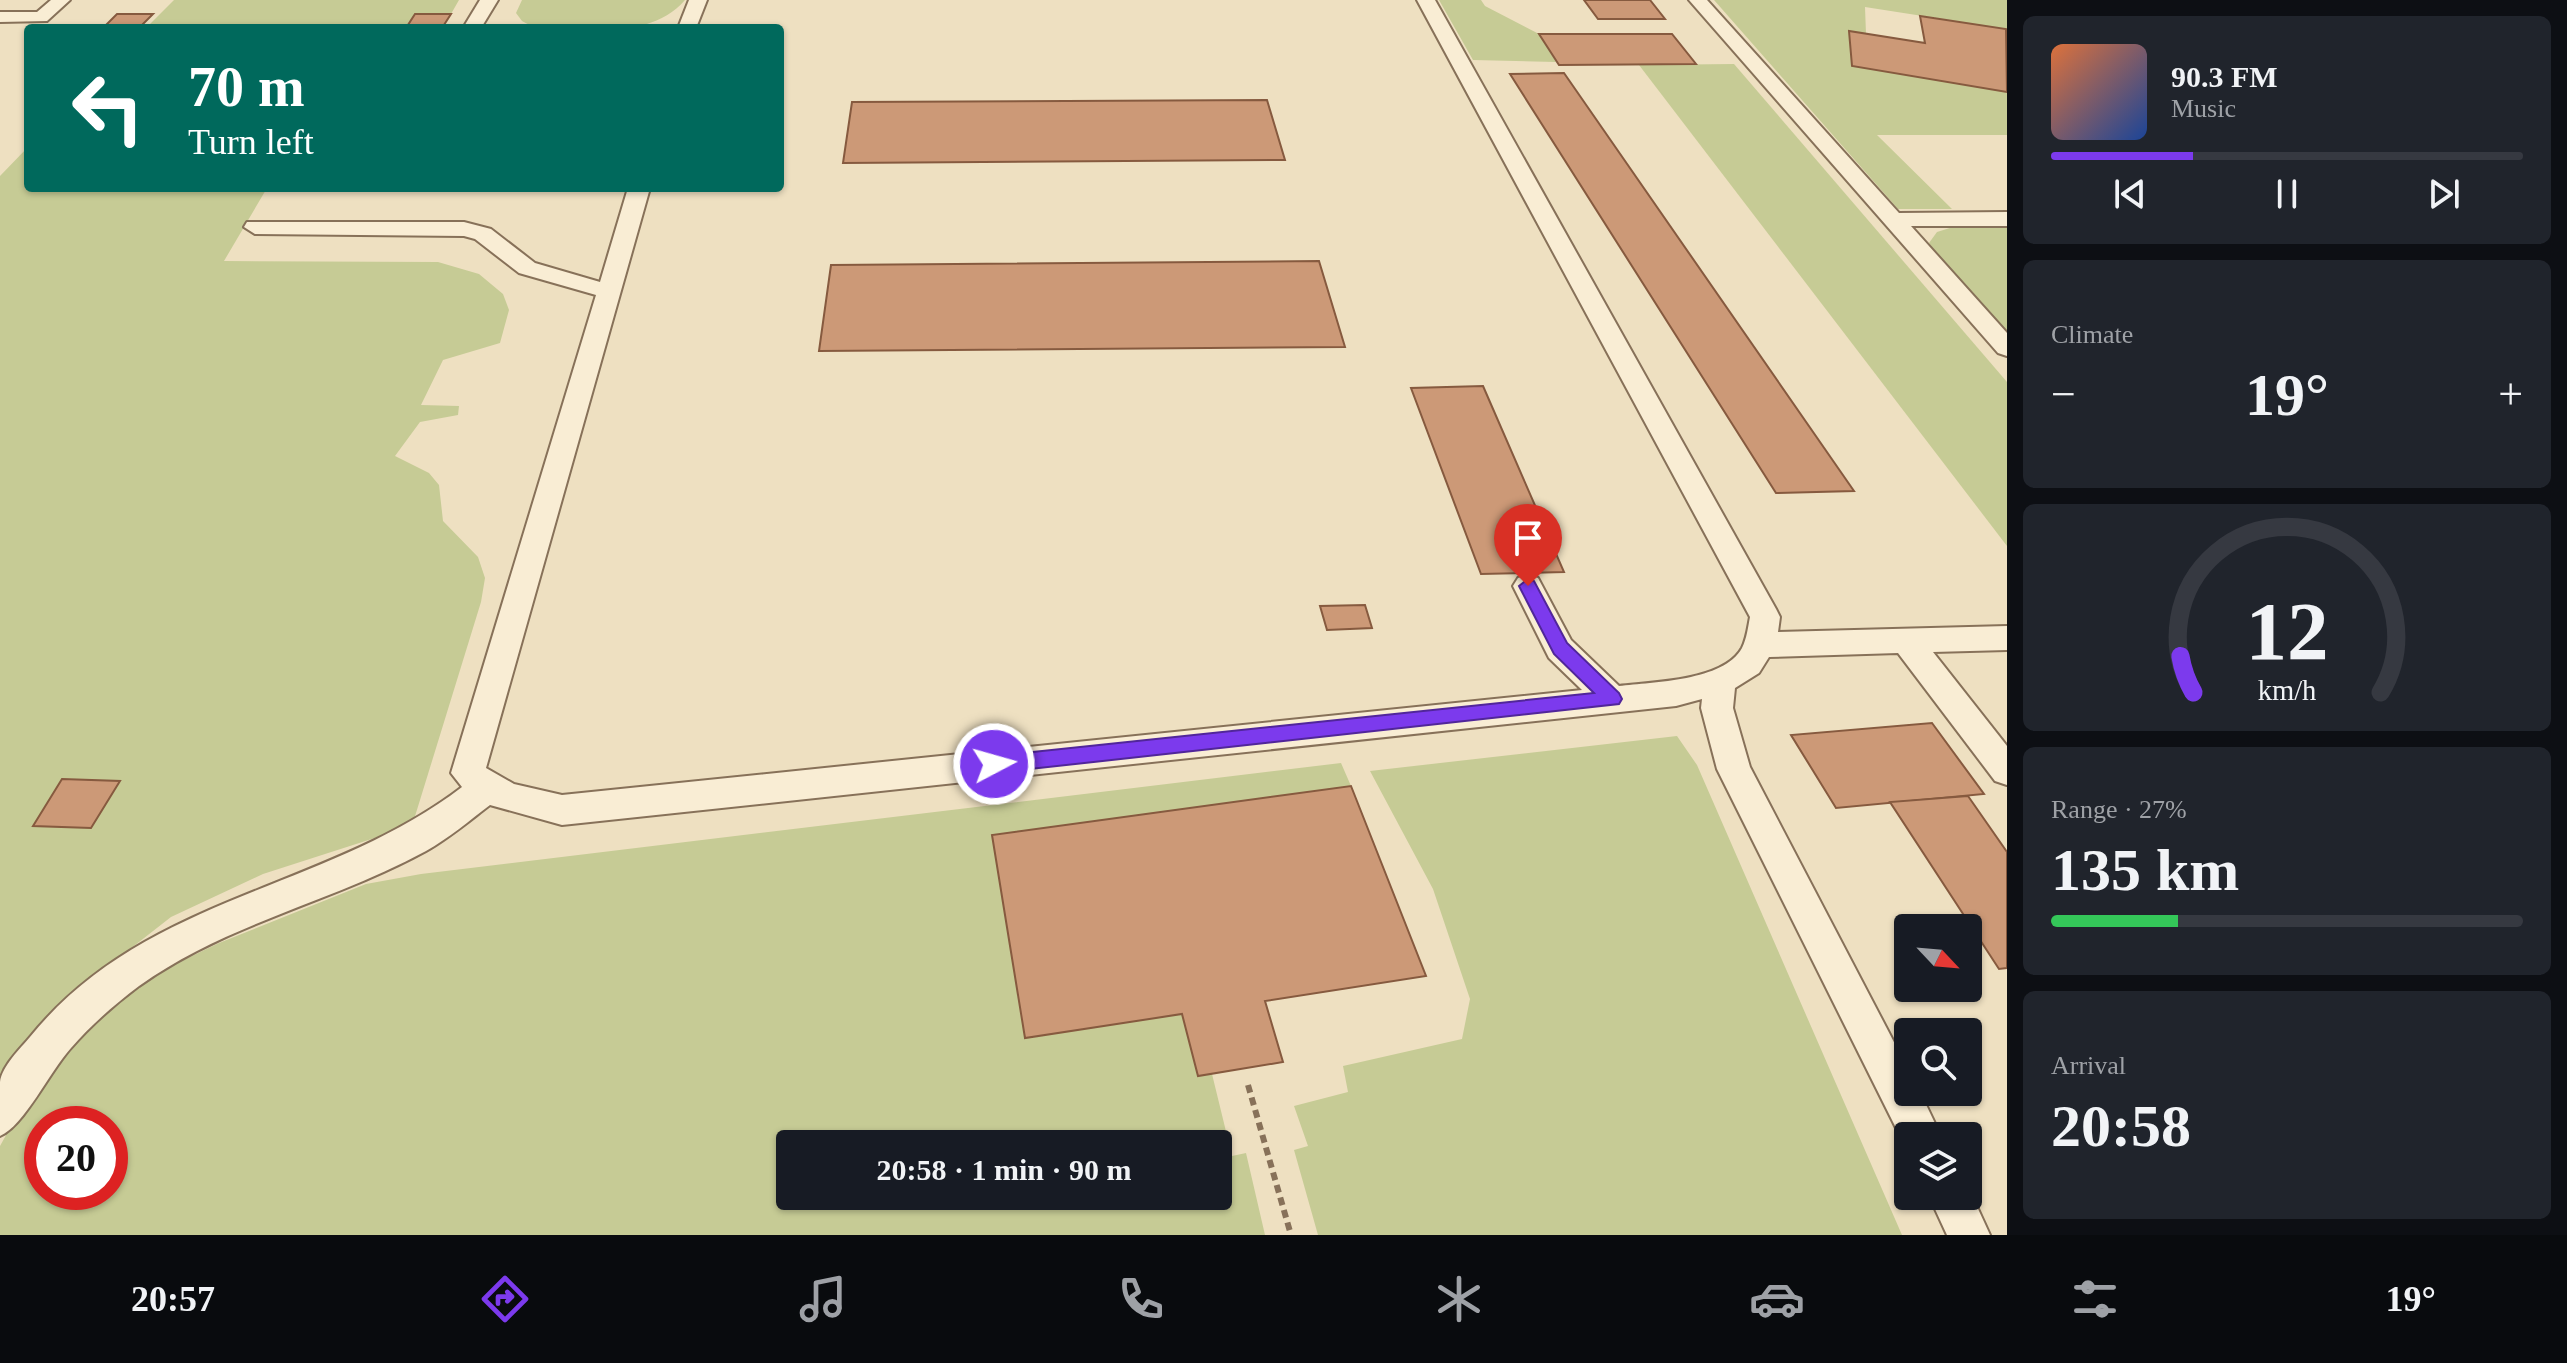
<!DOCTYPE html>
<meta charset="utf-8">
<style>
:root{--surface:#171b24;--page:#20242c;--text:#f1f3f6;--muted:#9ea1a6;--line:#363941;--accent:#7c3aed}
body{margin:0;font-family:"Times New Roman",serif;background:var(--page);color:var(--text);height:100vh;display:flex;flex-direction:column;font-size:30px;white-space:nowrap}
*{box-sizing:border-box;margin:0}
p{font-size:26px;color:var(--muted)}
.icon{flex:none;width:44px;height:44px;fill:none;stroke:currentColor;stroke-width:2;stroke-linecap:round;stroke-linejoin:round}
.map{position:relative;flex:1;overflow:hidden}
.side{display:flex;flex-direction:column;gap:16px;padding:16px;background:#0d0f14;width:560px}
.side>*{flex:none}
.top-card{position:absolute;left:24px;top:24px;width:760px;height:168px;border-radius:8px;box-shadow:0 2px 6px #0004;background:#00695c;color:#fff;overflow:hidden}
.needle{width:52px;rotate:116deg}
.buttons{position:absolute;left:1894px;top:914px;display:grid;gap:16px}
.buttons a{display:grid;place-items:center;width:88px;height:88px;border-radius:8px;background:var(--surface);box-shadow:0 2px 6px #0004;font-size:40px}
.speed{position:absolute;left:24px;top:1106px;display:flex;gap:16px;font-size:40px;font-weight:700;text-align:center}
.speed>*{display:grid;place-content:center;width:104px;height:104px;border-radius:50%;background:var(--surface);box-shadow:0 2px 6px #0004;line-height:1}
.speed .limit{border:12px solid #d22;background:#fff;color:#111}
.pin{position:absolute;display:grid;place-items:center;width:68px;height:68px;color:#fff;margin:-82px -34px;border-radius:50% 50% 50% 0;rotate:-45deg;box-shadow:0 0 8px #0007}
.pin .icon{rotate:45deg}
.me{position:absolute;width:88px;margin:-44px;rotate:84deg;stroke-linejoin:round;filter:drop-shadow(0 0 6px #0008)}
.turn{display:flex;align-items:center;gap:28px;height:168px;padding:0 32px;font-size:36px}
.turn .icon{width:104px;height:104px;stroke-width:2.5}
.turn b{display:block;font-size:56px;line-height:68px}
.big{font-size:60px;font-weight:800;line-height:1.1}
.side .tile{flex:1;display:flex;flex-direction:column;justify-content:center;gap:12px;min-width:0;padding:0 28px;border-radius:12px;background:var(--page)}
.side .dial{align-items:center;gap:0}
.dial svg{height:208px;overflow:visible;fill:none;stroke:var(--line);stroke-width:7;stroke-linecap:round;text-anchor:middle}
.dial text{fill:var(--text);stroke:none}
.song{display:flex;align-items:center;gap:24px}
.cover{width:96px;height:96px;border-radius:12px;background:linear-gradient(135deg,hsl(20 70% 55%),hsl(220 70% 35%))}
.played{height:8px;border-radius:4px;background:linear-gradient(90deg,var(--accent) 30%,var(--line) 30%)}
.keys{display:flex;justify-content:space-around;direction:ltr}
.heat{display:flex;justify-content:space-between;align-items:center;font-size:44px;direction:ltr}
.charge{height:12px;border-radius:6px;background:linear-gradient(90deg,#34c759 27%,var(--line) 0)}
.trip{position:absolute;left:776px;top:1130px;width:456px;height:80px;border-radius:8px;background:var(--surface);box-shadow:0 2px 6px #0004;font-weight:800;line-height:80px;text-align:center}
.tab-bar{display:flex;height:128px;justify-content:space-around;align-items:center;background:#090b0e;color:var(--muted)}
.tab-bar .icon{width:56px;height:56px}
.tab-bar .current{color:var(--accent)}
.tab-bar b{font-size:36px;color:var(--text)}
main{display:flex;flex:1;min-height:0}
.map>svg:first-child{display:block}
.green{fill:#c6cb95;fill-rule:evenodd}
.building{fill:#c97;stroke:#865a3f;stroke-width:2}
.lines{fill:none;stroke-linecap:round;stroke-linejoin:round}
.service-casing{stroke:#877159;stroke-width:4}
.path{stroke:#877159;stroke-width:6;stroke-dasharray:8 5;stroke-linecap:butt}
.service{fill:#f9edd4;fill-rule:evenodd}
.route{fill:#7c3aed;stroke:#51269a;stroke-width:2}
</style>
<main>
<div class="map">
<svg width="2007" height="1235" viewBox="0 0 2007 1235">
<rect width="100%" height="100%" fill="#eee0c1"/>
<!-- green -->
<g class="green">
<path d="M 174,0 L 459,0 L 451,14 L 415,14 L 406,28 L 146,28 Z"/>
<path d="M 522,0 L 685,0 C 650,41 584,28 535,28 L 522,21 L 516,13 Z"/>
<path d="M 1439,0 L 1481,0 L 1485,6 L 1539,34 L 1556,62 L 1473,60 Z"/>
<path d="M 1714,0 L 2007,0 L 2007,33 L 2006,29 L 1865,7 L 1866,34 L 1849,32 L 1852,66 L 2007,92 L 2007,135 L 1877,135 L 1952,209 L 1898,209 Z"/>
<path d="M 1734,64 L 2007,382 L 2007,546 L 1639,65 Z"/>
<path d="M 28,147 L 28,188 L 267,188 L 224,261 L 438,262 L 479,274 L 503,294 L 509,310 L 500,343 L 443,360 L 421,405 L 459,406 L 458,415 L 420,422 L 395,456 L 429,473 L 439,485 L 443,521 L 478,557 L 485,578 L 481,602 L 412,826 L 263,874 L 171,917 L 57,1006 L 0,1076 L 0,176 Z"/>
<path d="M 1953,227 L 2007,227 L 2007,333 L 1934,253 L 1929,243 L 1937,232 Z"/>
<path d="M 1677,736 L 1697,765 L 1902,1235 L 1318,1235 L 1294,1150 L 1308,1146 L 1294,1106 L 1348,1092 L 1343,1066 L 1462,1039 L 1470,999 L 1433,889 L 1370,771 Z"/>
<path d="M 1341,763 L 1351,786 L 992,836 L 1025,1038 L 1182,1014 L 1198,1076 L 1212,1074 L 1232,1156 L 1246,1153 L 1265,1235 L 0,1235 L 0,1146 L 10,1128 L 42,1076 L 91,1024 L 142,980 L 219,943 L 366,884 L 421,874 ZM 42,1124 L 110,1124 L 110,1192 L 42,1192 ZM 790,1144 L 1218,1144 L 1218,1196 L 790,1196 Z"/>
</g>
<!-- building -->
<g class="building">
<path d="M 1584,0 L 1650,0 L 1665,19 L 1598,19 Z"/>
<path d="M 117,14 L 153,14 L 139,28 L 103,28 Z"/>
<path d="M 415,14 L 451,14 L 442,28 L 406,28 Z"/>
<path d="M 1920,16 L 2006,29 L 2007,92 L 1852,66 L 1849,31 L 1925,43 Z"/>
<path d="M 1539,34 L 1672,34 L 1696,64 L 1559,65 Z"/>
<path d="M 1564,73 L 1854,491 L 1776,493 L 1510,74 Z"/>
<path d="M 1267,100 L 1285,160 L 843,163 L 852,102 Z"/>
<path d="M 1319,261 L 1345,347 L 819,351 L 831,265 Z"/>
<path d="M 1483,386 L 1564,572 L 1481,574 L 1411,388 Z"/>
<path d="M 1365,605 L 1372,628 L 1327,630 L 1320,606 Z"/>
<path d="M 1932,723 L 1984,794 L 1836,808 L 1791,735 Z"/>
<path d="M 62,779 L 120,781 L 91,828 L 33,826 Z"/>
<path d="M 1351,786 L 1426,976 L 1265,1001 L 1283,1062 L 1198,1076 L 1182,1014 L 1025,1038 L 992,835 Z"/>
<path d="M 1968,796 L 2007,852 L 2007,968 L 1999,969 L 1890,802 Z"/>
</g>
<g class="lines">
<defs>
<g id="service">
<path d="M 51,0 L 70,0 L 47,21 L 0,22 L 0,12 L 37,12 Z"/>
<path d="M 480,0 L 498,0 L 481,28 L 463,28 Z"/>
<path d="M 689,0 L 707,0 L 696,28 L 678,28 Z"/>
<path d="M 1417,0 L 1435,0 L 1776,609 L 1780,617 L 1778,632 L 2007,626 L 2007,650 L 1933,652 L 2007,746 L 2007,785 L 1995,781 L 1898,653 L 1769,657 L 1759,673 L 1735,688 L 1733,708 L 1750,767 L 1908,1069 L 1908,1092 L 1920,1092 L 1941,1136 L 1908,1136 L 1907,1150 L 1717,769 L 1701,708 L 1702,699 L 1676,706 L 562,825 L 490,805 C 469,821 449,838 426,851 C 333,902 227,923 139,986 C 115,1004 91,1025 71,1048 C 50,1071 24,1126 0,1136 C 0,1119 0,1099 0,1082 C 2,1066 20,1049 30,1037 C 146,894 325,892 462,787 L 451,773 L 596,295 L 519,273 L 475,239 L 464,236 L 255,234 L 244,227 L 247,222 L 464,222 L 491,229 L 535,263 L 600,282 L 628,188 L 650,188 L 486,768 L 514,784 L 562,795 L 1582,690 L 1549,658 L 1513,586 L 1518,578 L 1528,575 L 1538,578 L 1571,640 L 1619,686 C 1653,682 1724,681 1742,648 C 1747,638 1748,627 1750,617 Z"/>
<path d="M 1689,0 L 1707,0 L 1899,213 L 2007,212 L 2007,226 L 1911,226 L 2007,333 L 2007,356 L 1998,353 Z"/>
<path d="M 1968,1187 L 1990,1235 L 1947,1235 L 1929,1196 L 1968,1196 Z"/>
</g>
</defs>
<!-- service casing -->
<use href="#service" class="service-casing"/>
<!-- path -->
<path class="path" d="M 1248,1085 L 1291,1235"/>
<!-- service -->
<use href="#service" class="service"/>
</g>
<!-- route -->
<path class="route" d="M 1528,579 L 1534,581 L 1567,643 L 1619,693 L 1622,699 L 1619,704 L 994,773 L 984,764 L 994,756 L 1594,693 L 1554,654 L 1519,586 Z"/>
</svg>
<div class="buttons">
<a><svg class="needle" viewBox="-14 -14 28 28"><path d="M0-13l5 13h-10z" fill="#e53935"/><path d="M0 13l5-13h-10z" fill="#9ea1a6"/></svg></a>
<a><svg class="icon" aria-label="search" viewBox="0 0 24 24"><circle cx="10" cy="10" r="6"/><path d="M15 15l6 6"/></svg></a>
<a><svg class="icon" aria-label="layers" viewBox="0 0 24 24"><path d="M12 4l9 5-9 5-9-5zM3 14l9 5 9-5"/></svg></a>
</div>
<div class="speed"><div class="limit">20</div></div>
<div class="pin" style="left:1528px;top:586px;background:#d93025"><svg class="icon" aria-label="arrive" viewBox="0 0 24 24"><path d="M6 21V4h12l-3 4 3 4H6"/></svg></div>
<svg class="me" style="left:994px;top:764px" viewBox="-20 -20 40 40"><circle r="17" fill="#7c3aed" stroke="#fff" stroke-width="3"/><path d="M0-11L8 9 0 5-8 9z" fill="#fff"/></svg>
<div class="trip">20:58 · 1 min · 90 m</div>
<div class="top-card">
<div class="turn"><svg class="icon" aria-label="left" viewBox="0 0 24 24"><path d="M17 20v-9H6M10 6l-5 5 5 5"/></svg><div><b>70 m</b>Turn left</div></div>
</div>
</div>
<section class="side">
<div class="tile">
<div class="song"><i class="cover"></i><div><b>90.3 FM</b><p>Music</p></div></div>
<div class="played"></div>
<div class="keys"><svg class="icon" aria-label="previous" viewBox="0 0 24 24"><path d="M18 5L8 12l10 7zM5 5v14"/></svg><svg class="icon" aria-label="pause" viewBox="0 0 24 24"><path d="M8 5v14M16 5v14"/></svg><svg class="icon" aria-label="next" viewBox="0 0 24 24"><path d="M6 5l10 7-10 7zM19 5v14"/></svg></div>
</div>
<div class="tile"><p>Climate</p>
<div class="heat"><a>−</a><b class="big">19°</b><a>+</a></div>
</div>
<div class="tile dial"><svg viewBox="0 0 100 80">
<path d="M14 69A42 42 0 1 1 86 69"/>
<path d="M14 69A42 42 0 0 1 9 55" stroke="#7c3aed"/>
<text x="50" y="56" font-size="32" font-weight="700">12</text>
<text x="50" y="72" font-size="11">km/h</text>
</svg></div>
<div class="tile"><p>Range · 27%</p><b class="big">135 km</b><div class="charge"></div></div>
<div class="tile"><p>Arrival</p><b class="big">20:58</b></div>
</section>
</main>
<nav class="tab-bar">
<b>20:57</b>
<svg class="icon current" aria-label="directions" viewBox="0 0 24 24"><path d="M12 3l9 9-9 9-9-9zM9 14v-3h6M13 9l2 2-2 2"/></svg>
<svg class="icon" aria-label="music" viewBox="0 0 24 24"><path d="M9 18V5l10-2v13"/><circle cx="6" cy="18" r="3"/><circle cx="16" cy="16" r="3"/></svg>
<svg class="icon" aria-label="phone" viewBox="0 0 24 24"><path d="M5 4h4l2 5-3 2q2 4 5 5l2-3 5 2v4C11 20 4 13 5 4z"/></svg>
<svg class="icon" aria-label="climate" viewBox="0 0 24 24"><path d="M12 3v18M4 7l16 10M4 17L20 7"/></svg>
<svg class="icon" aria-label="car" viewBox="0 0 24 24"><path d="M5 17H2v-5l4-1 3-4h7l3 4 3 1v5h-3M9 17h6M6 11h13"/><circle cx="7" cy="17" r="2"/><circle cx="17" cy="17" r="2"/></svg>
<svg class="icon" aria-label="filters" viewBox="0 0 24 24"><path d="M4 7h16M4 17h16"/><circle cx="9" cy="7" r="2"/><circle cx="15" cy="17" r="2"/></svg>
<b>19°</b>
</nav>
